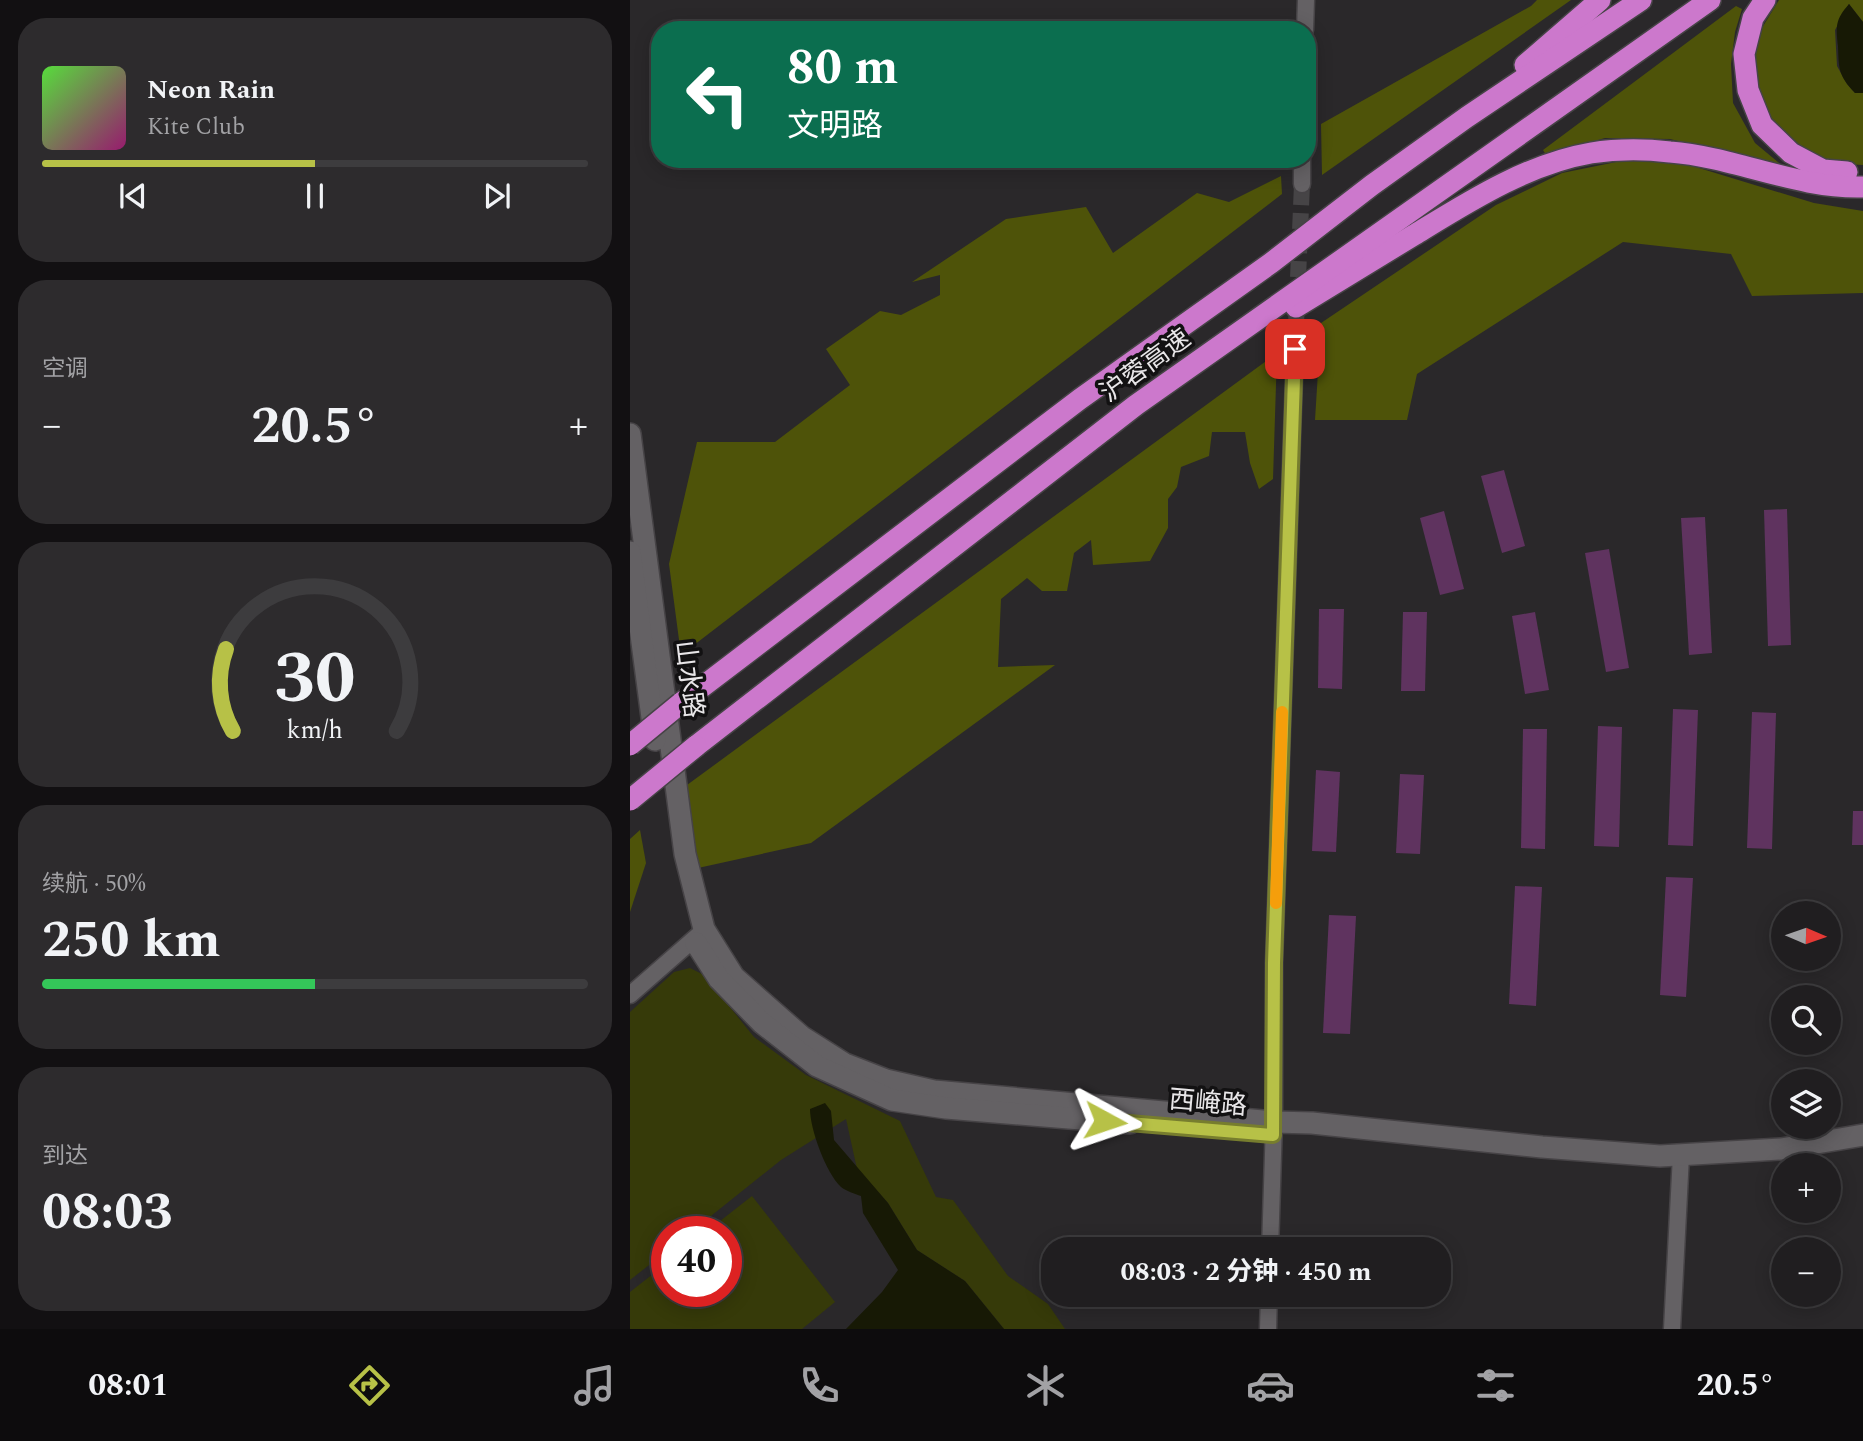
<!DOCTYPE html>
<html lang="zh">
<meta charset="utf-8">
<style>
:root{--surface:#201e20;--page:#2d2b2d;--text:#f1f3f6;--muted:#a2a2a5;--line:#3d3c3e;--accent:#b7c147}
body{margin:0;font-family:Spectral,"Noto Sans SC",serif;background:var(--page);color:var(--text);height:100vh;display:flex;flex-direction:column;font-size:26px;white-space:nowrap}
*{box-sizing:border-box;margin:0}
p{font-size:23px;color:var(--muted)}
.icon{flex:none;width:38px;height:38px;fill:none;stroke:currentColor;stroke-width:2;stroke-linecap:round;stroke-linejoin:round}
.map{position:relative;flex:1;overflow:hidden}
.drawer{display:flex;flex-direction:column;gap:18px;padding:18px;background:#121012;width:630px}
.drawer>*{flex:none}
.banner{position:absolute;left:21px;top:21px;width:665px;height:147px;border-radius:28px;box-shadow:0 4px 18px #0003,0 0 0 2px var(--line);background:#0b6e4f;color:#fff;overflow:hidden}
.needle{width:46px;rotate:92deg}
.fabs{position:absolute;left:1141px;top:901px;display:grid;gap:14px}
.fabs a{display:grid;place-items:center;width:70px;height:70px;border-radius:50%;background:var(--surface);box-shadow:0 4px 18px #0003,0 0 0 2px var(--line);font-size:35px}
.speed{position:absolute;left:21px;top:1216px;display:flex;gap:14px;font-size:35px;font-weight:700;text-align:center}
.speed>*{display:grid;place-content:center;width:91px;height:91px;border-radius:50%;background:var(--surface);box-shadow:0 4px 18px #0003,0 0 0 2px var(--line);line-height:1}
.speed .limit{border:10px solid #d22;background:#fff;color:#111}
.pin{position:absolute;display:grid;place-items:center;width:60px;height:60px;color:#fff;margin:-30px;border-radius:14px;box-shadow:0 4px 10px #0006}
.me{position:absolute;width:77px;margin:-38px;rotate:95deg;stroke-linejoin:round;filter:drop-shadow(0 0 5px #0008)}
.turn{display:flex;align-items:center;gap:24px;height:147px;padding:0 21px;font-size:32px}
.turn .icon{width:91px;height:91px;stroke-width:2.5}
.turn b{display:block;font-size:49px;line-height:60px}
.big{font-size:52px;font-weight:700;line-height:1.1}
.drawer .widget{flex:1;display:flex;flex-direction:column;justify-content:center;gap:10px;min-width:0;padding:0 24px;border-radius:28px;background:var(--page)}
.drawer .dial{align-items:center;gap:0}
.dial svg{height:182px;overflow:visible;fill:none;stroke:var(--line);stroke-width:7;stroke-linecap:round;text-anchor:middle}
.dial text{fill:var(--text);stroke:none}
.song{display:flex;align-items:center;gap:21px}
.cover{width:84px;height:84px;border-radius:10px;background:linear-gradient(135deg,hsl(110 70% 55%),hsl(320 70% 35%))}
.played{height:7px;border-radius:4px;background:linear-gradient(90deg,var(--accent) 50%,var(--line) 50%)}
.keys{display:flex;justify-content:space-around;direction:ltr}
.heat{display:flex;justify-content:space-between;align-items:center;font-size:38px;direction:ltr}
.charge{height:10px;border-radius:5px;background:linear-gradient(90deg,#34c759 50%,var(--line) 0)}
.trip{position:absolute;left:411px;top:1237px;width:410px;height:70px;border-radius:28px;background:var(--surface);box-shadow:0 4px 18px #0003,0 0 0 2px var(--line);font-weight:700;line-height:70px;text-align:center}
.dock{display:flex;height:112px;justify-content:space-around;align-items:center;background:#0d0c0d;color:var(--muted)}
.dock .icon{width:49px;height:49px}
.dock .active{color:var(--accent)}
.dock b{font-size:32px;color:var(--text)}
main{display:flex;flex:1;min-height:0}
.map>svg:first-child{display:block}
.green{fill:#363a09}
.forest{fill:#4e5309}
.water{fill:#171905}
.building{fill:#5f335f}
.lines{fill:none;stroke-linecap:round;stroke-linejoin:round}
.street-tunnel{stroke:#464446;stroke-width:16;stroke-dasharray:16 8;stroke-linecap:butt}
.street-casing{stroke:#464346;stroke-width:19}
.secondary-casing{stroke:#464346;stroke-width:24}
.highway-casing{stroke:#464346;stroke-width:24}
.street{stroke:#646164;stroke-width:16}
.secondary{stroke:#646164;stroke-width:21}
.highway{stroke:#cc78cc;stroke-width:21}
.highway-bridge-casing{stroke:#464346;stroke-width:24;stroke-linecap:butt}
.highway-bridge{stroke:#cc78cc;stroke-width:21}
.route-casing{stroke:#777d2e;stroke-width:18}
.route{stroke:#b7c147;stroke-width:12}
.slow{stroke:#f59e0b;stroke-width:12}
.labels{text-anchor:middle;stroke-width:7;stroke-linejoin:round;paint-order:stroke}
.street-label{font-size:26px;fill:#e8e6e8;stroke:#121112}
</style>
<main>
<section class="drawer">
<div class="widget">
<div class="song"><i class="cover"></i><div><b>Neon Rain</b><p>Kite Club</p></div></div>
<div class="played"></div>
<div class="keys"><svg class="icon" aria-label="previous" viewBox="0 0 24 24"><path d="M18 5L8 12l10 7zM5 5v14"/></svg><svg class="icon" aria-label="pause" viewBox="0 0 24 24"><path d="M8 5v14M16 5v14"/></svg><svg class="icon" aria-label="next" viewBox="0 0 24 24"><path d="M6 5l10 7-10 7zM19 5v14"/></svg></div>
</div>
<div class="widget"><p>空调</p>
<div class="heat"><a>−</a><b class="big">20.5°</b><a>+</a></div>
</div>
<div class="widget dial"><svg viewBox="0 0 100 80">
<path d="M14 69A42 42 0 1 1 86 69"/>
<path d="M14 69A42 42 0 0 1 11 33" stroke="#b7c147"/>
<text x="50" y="56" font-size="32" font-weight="700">30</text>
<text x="50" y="72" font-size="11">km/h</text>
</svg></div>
<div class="widget"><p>续航 · 50%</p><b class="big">250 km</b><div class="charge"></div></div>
<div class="widget"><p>到达</p><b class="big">08:03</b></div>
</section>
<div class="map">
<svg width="1233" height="1329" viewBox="0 0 1233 1329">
<rect width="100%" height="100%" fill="#2a282a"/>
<!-- green -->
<g class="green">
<path d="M 60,968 L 74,975 L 124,1037 L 176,1075 L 270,1121 L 306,1197 L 323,1200 L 378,1276 L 418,1304 L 435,1329 L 374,1329 L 335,1281 L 287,1250 L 258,1203 L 227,1169 L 216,1119 L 151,1160 L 61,1232 L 37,1232 L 37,1251 L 0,1280 L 0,1012 L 44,972 Z"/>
<path d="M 122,1196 L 205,1302 L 172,1329 L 0,1329 L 0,1292 L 37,1263 L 37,1292 L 96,1292 L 96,1232 L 76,1232 Z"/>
</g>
<!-- forest -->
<g class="forest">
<path d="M 907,0 L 941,0 L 692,175 L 691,124 L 901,6 Z"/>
<path d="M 1149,0 L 1233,0 L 1233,22 L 1219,4 L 1205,30 L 1207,66 L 1217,84 L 1225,93 L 1233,93 L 1233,165 L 1198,163 L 1164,145 L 1140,120 L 1127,81 L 1124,41 Z"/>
<path d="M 1106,6 L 1112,9 L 1105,32 L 1101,64 L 1103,103 L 1125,143 L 1154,167 L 1040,139 L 975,138 L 916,155 L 913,150 Z"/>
<path d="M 1021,159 L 1056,164 L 1184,203 L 1233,211 L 1233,293 L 1122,296 L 1101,254 L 993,242 L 787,374 L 777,420 L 685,420 L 691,323 L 866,205 L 932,173 L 991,161 Z"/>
<path d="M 651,176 L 652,194 L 51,655 L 39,564 L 67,442 L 145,442 L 220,385 L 196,349 L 250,311 L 271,315 L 310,295 L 310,275 L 282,282 L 376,219 L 456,207 L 483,253 L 567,193 L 599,202 Z"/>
<path d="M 647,353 L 643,479 L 629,489 L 620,463 L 615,432 L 582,432 L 579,456 L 551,467 L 547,487 L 538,499 L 538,528 L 520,561 L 463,565 L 461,540 L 444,553 L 437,591 L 412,591 L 397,578 L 371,599 L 368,667 L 425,665 L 181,843 L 68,868 L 57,785 Z"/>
<path d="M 10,830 L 16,863 L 0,912 L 0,839 Z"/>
</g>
<!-- water -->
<g class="water">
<path d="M 1219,4 L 1233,22 L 1233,93 L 1225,93 C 1208,75 1209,69 1208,46 C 1206,26 1205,20 1219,4 Z"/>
<path d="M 195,1103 L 201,1111 L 204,1140 L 258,1203 L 287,1250 L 335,1281 L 374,1329 L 216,1329 L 252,1292 L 268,1270 L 233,1213 L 231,1196 C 225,1194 216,1191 211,1187 C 196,1173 180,1129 180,1109 Z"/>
</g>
<!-- building -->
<g class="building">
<path d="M 874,470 L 895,546 L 872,553 L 851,476 Z"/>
<path d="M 1157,509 L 1161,645 L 1138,646 L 1134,510 Z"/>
<path d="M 814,511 L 834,589 L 810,595 L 790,518 Z"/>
<path d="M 1075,517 L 1082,653 L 1059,655 L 1051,518 Z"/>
<path d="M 979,549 L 999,668 L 976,672 L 955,553 Z"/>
<path d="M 689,609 L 714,609 L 712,689 L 688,688 Z"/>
<path d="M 773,612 L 797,612 L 795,691 L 771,691 Z"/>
<path d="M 905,612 L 919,690 L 895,694 L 882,616 Z"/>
<path d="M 1043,709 L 1068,710 L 1063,846 L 1038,845 Z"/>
<path d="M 1122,712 L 1146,713 L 1142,849 L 1117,848 Z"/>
<path d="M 968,726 L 992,727 L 989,847 L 964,846 Z"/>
<path d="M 893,729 L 917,729 L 915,849 L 891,848 Z"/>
<path d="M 686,770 L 710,772 L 706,852 L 682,851 Z"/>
<path d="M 770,774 L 794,775 L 790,854 L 766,853 Z"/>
<path d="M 1223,811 L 1233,811 L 1233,845 L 1222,845 Z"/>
<path d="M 1036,877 L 1063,878 L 1056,997 L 1030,995 Z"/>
<path d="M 885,886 L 912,887 L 906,1006 L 879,1004 Z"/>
<path d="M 699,915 L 726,916 L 720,1034 L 693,1033 Z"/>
</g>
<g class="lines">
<!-- street-tunnel -->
<path class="street-tunnel" d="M 665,349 L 672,184"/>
<defs>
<g id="street">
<path d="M 675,30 L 676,0"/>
<path d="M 672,184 L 672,159"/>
<path d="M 0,995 L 73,931"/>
<path d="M 640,1250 L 644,1122 L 644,963 L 665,349"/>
<path d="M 638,1329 L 639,1295"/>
<path d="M 1042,1329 L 1051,1155"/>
</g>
<g id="secondary">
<path d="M 0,434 L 55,854 L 74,929 L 104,977 L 171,1036 L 215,1064 L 256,1080 L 304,1091 L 644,1122 L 682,1123 L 912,1147 L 1030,1156 L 1151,1149 L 1233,1135"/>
<path d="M 0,552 L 25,740"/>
<path d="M 66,943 L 89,979 L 132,1023 L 187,1066 L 262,1100 L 316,1108 L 500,1123"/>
</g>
<g id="highway">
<path d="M 1135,0 L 1123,18 L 1114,54 L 1118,90 L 1132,125 L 1161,153 L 1193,170 L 1217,172"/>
<path d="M 895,65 L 970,0"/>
<path d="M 666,307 C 706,283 745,259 784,235 C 838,202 897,164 961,153 C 987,149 1014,149 1040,152 C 1106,157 1167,189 1233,187"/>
<path d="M 51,703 L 450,399 L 641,263 L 742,185 L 837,117 L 1011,0"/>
<path d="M 66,746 L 506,405 L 1080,0"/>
</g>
</defs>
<!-- street casing -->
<use href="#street" class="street-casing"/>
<!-- secondary casing -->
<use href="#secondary" class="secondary-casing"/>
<!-- highway casing -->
<use href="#highway" class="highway-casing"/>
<!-- street -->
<use href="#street" class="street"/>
<!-- secondary -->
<use href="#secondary" class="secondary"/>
<!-- highway -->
<use href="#highway" class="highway"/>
<defs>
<g id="highway-bridge">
<path d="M 0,745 L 51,703"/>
<path d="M 0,800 L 66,746"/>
</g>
</defs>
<!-- highway-bridge casing -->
<use href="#highway-bridge" class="highway-bridge-casing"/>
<!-- highway-bridge -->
<use href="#highway-bridge" class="highway-bridge"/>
</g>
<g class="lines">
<defs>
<path id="route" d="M 475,1121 L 643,1135 L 644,963 L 665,349"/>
</defs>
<!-- route casing -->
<use href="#route" class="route-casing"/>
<!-- route -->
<use href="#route" class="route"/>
<!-- slow -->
<path class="slow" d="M 646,903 L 652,712"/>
</g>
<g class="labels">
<!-- street labels -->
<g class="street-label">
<text transform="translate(515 365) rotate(-36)" y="9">沪蓉高速</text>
<text transform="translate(60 679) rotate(83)" y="9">山水路</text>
<text transform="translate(578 1102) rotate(5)" y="9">西崦路</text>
</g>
</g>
</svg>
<div class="fabs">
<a><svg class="needle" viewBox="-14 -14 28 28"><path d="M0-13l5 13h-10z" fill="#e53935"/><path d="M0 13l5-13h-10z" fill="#a2a2a5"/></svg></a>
<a><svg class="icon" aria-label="search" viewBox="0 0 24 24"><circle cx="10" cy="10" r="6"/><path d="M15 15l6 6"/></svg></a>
<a><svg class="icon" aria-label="layers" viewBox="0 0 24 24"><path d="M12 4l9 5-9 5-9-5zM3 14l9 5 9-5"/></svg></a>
<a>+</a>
<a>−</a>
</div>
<div class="speed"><div class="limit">40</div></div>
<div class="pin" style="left:665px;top:349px;background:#d93025"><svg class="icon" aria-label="arrive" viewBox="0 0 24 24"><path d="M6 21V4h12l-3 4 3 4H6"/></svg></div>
<svg class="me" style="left:475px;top:1121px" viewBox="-20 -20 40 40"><path d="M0-17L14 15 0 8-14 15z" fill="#b7c147" stroke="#fff" stroke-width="4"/></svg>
<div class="trip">08:03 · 2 分钟 · 450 m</div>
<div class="banner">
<div class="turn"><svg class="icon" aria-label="left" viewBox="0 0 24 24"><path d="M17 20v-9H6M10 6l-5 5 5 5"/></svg><div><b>80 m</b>文明路</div></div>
</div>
</div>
</main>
<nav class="dock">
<b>08:01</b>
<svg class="icon active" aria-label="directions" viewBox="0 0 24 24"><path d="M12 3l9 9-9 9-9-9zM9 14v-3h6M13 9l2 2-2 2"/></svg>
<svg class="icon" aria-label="music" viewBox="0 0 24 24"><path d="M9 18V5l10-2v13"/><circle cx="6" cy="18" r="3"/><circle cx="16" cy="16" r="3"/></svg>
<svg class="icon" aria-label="phone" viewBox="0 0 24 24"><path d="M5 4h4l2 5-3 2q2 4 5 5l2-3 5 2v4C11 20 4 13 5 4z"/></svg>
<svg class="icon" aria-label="climate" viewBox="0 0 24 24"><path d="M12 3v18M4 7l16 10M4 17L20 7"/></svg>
<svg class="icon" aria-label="car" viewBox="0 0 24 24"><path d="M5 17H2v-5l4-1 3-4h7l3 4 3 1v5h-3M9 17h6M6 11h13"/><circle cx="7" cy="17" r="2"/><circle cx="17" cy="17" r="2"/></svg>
<svg class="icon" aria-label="filters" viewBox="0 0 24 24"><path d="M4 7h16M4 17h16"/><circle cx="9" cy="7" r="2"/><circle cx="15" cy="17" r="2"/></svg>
<b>20.5°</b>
</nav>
